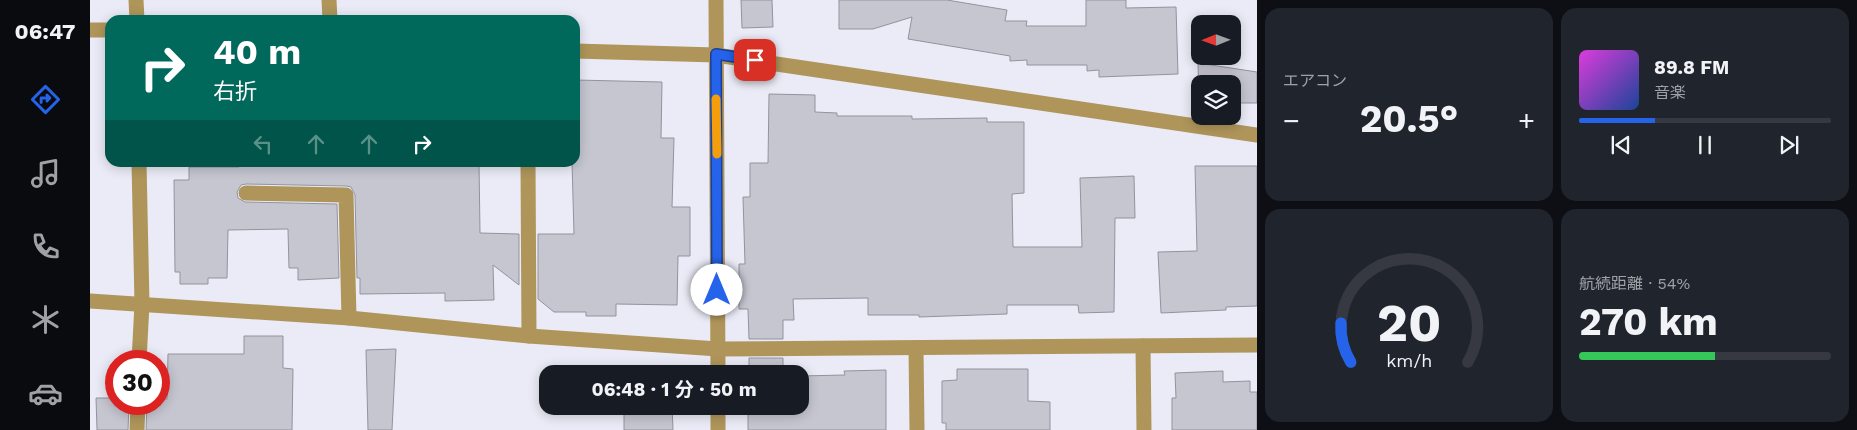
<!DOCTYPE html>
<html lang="ja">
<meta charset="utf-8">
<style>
:root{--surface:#171b24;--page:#20242c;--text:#f1f3f6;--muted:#9ea1a6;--line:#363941;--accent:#2563eb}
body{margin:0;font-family:"Work Sans","Noto Sans JP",sans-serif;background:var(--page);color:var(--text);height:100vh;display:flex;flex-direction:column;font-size:19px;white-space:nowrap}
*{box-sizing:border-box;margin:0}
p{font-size:16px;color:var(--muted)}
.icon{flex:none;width:28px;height:28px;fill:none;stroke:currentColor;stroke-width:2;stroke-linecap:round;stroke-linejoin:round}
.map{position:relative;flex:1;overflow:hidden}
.drawer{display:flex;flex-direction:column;gap:8px;padding:8px;background:#0d0f14;width:600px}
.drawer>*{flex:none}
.top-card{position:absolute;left:15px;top:15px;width:475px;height:152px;border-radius:15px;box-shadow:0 2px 12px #0003;background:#00695c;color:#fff;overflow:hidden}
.needle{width:32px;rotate:269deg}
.buttons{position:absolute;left:1101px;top:15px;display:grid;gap:10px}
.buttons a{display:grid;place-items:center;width:50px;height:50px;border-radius:10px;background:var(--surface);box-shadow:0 2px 12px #0003;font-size:25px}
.speed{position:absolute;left:15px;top:350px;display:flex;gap:10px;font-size:25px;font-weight:700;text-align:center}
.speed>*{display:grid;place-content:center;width:65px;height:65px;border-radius:50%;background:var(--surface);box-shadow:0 2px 12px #0003;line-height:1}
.speed .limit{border:8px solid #d22;background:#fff;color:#111}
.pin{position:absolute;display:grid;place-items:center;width:42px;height:42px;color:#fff;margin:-21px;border-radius:10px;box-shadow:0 2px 8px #0006}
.me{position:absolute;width:55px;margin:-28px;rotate:0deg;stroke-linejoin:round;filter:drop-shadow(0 0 4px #0008)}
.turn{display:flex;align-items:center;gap:18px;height:105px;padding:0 25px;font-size:22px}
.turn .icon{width:65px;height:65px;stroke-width:2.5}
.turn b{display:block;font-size:35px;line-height:42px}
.lanes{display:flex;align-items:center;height:48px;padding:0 25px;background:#0003;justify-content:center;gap:25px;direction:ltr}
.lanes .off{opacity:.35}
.big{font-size:38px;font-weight:700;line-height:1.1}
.drawer .widget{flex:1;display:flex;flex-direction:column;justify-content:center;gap:8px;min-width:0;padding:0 18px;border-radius:15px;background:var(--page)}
.drawer .dial{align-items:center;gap:0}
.dial svg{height:130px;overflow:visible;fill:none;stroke:var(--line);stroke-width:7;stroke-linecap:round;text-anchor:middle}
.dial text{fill:var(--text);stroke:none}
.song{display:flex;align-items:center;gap:15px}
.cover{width:60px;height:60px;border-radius:8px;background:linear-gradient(135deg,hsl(300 70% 55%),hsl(220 70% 35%))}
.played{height:5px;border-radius:2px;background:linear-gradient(90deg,var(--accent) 30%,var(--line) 30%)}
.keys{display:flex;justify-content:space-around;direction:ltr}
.heat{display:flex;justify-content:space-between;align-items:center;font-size:28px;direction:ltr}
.charge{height:8px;border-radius:4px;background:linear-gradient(90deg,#34c759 54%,var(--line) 0)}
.drawer .tiles{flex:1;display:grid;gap:8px;grid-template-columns:repeat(2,1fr)}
.trip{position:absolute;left:449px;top:365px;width:270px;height:50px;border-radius:15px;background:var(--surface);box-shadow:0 2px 12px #0003;font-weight:700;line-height:50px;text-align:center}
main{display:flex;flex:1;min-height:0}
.tabs{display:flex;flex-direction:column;width:90px;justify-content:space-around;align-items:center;background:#090b0e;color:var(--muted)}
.tabs .icon{width:35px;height:35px}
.tabs .on{color:var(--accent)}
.tabs b{font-size:22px;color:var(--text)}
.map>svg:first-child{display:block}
.building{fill:#c5c6d0;stroke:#92939d}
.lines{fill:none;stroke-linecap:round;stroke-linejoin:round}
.lane{stroke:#af955a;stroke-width:15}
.street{stroke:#af955a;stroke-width:15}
.route-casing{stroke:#184099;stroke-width:12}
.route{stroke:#2563eb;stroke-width:9}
.slow{stroke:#f59e0b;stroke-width:9}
</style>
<main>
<nav class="tabs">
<b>06:47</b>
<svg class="icon on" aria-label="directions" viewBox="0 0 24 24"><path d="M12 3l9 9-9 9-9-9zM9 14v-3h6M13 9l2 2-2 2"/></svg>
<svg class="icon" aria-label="music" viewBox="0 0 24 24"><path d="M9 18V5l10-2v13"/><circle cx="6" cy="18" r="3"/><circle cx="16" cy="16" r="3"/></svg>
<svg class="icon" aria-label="phone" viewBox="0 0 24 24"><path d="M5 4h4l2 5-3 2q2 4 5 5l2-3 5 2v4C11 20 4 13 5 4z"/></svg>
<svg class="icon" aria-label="climate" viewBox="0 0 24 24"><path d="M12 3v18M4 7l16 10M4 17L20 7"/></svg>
<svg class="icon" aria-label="car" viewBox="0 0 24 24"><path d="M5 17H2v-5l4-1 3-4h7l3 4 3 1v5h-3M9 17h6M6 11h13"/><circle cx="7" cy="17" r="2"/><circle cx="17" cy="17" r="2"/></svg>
</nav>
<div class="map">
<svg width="1167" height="430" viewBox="0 0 1167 430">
<rect width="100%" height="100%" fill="#eaebf6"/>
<!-- building -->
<g class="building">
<path d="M 651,0 L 682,0 L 683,27 L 652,28 Z"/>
<path d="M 749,0 L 857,0 L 917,10 L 915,21 L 937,21 L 936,26 L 996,26 L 996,0 L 1036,0 L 1036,8 L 1086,7 L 1088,74 L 1009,77 L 1009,70 L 997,71 L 997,65 L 937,65 L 937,60 L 920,61 L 920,56 L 818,39 L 822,17 L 783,29 L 749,29 Z"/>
<path d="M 1108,63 L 1167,72 L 1167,103 L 1142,103 L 1142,84 L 1110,84 L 1109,104 Z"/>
<path d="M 485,80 L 572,82 L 571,138 L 584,138 L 582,207 L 600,207 L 600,256 L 588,256 L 587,305 L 526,304 L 526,316 L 496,316 L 496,312 L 464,312 L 448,299 L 448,234 L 484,234 L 482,162 L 485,162 Z"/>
<path d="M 679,94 L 725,95 L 725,112 L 747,113 L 747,116 L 822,116 L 822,119 L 897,118 L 897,122 L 934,122 L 934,193 L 922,194 L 923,247 L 992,247 L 990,178 L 1044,176 L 1045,218 L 1025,218 L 1024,312 L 989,313 L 988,305 L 917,305 L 917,314 L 829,317 L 829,315 L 778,315 L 778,298 L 703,299 L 704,320 L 693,320 L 693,339 L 659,339 L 658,309 L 649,309 L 649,264 L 655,264 L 653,197 L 660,197 L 660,163 L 678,163 Z"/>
<path d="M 149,162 L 389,162 L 390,233 L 429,234 L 429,285 L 403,265 L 404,300 L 355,301 L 355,293 L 270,294 L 270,278 L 267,278 L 265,195 L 261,187 L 256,186 L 156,184 L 151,185 L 147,192 L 148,198 L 155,202 L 247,204 L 249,278 L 208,280 L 208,268 L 199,268 L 198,229 L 138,230 L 137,278 L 118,278 L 118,284 L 90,284 L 90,272 L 85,272 L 84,180 L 99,180 L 99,167 L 149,167 Z"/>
<path d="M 1105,166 L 1167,166 L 1167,306 L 1136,307 L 1136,310 L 1071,313 L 1068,252 L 1107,251 Z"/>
<path d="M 154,336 L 193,336 L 193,368 L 203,369 L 202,430 L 56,430 L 57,404 L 69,404 L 69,399 L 77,399 L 78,354 L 154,354 Z"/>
<path d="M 306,349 L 302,430 L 278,430 L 276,350 Z"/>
<path d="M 659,358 L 693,358 L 693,369 L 699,369 L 699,374 L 659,374 Z"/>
<path d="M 867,369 L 938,369 L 938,401 L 960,402 L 960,430 L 856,430 L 856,423 L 852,423 L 852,381 L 867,380 Z"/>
<path d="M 796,370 L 796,430 L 658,430 L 658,411 L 652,411 L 652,406 L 710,406 L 710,376 L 755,375 L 754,371 Z"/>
<path d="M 1133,371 L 1133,382 L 1160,381 L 1160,392 L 1167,392 L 1167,430 L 1082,430 L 1082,398 L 1086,398 L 1085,373 Z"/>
<path d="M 6,398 L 26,398 L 26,404 L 39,404 L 38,430 L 7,430 Z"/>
<path d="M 534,406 L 582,406 L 583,430 L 534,430 Z"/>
</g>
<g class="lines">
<!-- lane -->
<path class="lane" d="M 156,193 L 256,195 L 259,318"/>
<!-- street -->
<g class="street">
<path d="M 46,0 L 47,20"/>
<path d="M 239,0 L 240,20"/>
<path d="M 626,0 L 628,374"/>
<path d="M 0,30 L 20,30"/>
<path d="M 485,51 L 626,55 L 1167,135"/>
<path d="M 49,162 L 52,304 L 49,361"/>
<path d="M 438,162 L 439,336"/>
<path d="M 0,301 L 259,318 L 439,336 L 628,349 L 1167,345"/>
<path d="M 1053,346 L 1054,430"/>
<path d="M 826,348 L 827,430"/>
<path d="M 628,406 L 628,430"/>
<path d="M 47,430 L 48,404"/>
</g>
</g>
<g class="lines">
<defs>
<path id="route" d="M 627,290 L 626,54 L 665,60"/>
</defs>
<!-- route casing -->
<use href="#route" class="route-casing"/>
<!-- route -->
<use href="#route" class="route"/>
<!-- slow -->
<path class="slow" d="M 626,99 L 627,154"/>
</g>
</svg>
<div class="buttons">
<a><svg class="needle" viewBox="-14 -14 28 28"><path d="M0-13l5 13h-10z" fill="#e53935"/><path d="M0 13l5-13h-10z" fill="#9ea1a6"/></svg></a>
<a><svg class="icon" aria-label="layers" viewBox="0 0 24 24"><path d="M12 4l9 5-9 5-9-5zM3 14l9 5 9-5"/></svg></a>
</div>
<div class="speed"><div class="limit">30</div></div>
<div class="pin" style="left:665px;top:60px;background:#d93025"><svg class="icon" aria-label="arrive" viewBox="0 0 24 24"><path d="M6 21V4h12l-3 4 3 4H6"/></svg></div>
<svg class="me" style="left:627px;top:290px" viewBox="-20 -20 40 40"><circle r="19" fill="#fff"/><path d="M0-13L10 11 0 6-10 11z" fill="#2563eb"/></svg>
<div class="trip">06:48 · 1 分 · 50 m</div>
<div class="top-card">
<div class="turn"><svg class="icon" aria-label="right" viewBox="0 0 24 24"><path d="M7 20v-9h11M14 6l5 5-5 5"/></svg><div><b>40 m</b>右折</div></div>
<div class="lanes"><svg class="icon off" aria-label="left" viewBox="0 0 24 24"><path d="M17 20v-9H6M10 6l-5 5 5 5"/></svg><svg class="icon off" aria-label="ahead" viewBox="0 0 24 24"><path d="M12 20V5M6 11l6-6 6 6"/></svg><svg class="icon off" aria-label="ahead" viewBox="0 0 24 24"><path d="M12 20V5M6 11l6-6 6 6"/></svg><svg class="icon" aria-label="right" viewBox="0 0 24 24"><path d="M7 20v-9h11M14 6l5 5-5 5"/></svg></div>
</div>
</div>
<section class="drawer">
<div class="tiles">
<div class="widget"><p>エアコン</p>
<div class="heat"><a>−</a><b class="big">20.5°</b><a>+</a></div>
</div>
<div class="widget">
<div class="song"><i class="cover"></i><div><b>89.8 FM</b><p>音楽</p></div></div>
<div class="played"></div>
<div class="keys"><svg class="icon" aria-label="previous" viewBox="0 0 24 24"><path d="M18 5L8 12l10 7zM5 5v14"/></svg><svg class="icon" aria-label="pause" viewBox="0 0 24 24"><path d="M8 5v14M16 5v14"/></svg><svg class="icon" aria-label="next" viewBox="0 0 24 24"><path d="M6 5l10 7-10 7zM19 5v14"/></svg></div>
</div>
<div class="widget dial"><svg viewBox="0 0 100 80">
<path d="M14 69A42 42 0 1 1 86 69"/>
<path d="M14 69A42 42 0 0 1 8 45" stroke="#2563eb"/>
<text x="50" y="56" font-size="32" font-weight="700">20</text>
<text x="50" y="72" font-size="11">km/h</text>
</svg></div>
<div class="widget"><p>航続距離 · 54%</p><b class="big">270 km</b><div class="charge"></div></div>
</div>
</section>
</main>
